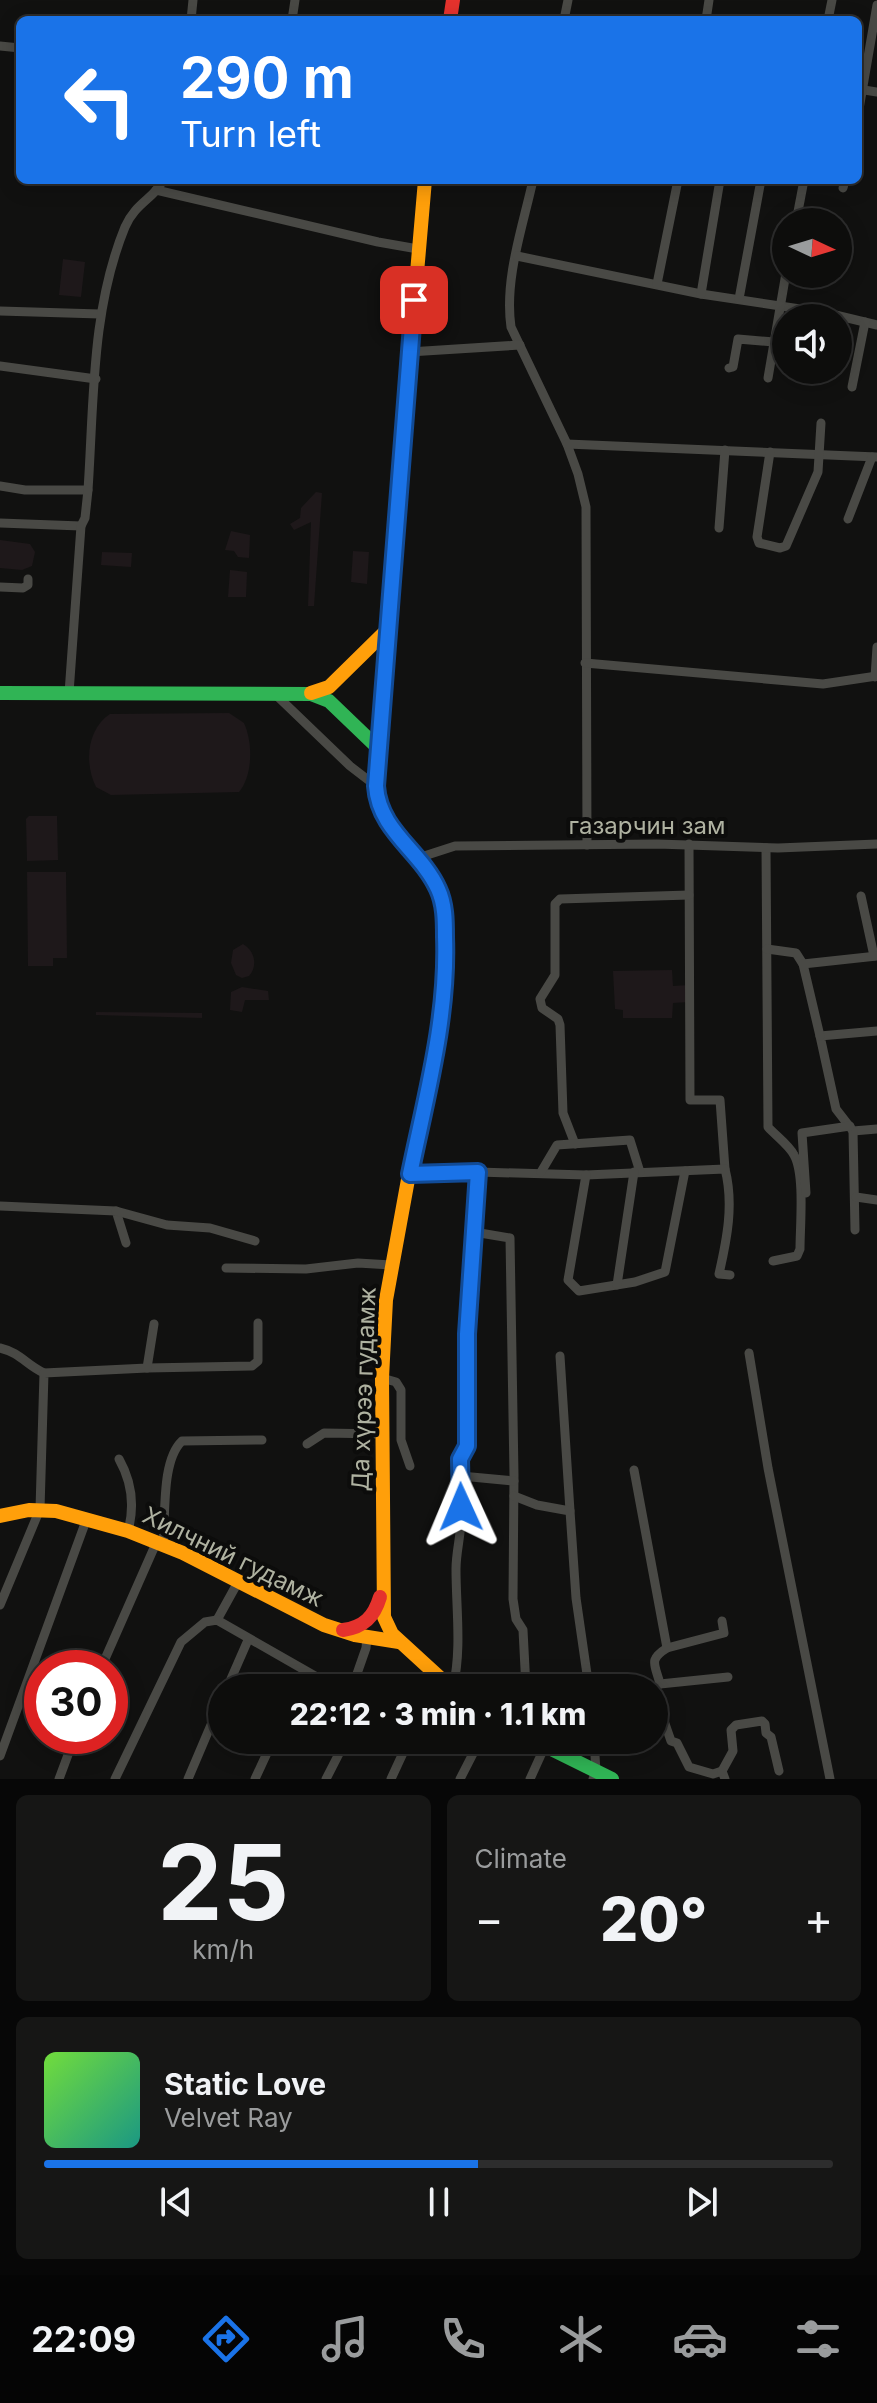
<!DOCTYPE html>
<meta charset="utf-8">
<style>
:root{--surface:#0d0d0c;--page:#161615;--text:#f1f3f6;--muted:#9a9c9d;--line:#2d2d2d;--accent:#1a73e8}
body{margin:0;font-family:Inter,sans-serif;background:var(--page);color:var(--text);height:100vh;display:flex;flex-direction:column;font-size:30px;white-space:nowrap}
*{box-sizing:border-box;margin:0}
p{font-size:26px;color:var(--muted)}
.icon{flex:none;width:44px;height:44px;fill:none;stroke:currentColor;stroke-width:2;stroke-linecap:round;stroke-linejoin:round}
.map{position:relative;height:1779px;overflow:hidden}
.side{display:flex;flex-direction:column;gap:16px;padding:16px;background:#070707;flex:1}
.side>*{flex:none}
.top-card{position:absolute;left:16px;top:16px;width:846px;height:168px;border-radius:12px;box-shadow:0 4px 20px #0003,0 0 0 2px var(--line);background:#1a73e8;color:#fff;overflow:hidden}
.needle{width:52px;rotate:94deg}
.tools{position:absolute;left:772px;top:208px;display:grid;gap:16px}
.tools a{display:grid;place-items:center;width:80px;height:80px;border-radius:50%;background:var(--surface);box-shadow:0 4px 20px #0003,0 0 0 2px var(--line);font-size:40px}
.speed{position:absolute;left:24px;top:1650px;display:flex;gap:16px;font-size:40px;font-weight:700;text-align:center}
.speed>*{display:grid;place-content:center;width:104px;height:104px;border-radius:50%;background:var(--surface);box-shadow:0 4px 20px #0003,0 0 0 2px var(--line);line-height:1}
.speed .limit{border:12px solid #d22;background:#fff;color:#111}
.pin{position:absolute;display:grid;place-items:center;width:68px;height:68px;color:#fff;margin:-34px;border-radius:16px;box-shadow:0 4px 12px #0006}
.me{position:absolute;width:88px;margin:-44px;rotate:359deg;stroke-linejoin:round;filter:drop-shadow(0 0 6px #0008)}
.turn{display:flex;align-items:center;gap:28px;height:168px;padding:0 32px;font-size:36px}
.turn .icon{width:104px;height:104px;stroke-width:2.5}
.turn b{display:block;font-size:56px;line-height:68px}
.big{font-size:60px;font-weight:800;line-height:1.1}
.side .tile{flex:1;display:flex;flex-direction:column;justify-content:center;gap:12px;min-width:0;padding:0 28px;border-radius:12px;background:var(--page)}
.side .dial{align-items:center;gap:0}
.dial b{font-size:104px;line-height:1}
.song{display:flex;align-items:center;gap:24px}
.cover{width:96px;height:96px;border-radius:12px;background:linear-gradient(135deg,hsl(100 70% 55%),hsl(170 70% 35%))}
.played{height:8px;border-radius:4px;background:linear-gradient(90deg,var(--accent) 55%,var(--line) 55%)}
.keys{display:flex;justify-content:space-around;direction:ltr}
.heat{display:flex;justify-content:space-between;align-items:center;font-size:44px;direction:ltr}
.side .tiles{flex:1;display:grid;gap:16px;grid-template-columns:1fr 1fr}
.tile:last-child{grid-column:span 2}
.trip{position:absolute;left:208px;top:1674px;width:460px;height:80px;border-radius:40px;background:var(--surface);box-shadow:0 4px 20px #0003,0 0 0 2px var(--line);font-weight:800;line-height:80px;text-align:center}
.tab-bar{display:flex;height:128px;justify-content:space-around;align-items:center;background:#050505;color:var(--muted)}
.tab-bar .icon{width:56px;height:56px}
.tab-bar .current{color:var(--accent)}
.tab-bar b{font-size:36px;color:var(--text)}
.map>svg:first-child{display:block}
.green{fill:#1e181a}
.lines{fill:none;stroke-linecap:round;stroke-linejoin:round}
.street{stroke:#494945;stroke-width:9}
.fast{stroke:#30b455;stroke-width:14}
.slow{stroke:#ff9f0a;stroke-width:14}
.jam{stroke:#e5322d;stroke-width:14}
.route-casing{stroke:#114b97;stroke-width:20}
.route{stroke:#1a73e8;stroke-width:14}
.labels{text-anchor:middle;stroke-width:8;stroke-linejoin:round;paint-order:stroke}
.street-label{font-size:24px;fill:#afb2a1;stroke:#0c0c0b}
</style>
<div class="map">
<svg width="877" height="1779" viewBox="0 0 877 1779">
<rect width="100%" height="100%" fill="#111110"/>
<!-- green -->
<g class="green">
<path d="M 63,259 L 85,262 L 81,297 L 59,295 Z"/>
<path d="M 316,492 L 322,493 L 314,606 L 308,606 L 311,522 L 294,530 L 290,524 L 300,518 L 301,508 Z"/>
<path d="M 231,531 L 250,535 L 249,558 L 238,557 L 234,551 L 225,550 Z"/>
<path d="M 0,540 L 30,544 L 35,552 L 32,566 L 22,570 L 0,568 Z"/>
<path d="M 353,551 L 369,552 L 367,584 L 351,582 Z"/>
<path d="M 102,552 L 132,553 L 131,567 L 101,565 Z"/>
<path d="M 230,570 L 247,572 L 246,597 L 228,597 Z"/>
<path d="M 229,713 L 244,723 C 253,743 253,775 239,792 L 111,795 L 96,787 C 84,763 87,729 110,714 Z"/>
<path d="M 29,816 L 57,816 L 58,860 L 27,861 L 26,819 Z"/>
<path d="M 27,872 L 66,872 L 67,958 L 53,958 L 53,966 L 28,966 Z"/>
<path d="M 243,944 C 255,951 258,966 249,976 L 242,978 L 236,975 L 231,963 L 233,950 Z"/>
<path d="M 672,970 L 673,986 L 689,985 L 689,1002 L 673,1003 L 672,1018 L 623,1018 L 623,1010 L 615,1009 L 613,971 Z"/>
<path d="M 242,987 L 268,991 L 269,1000 L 245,1000 L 242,1012 L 230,1010 L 231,992 Z"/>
<path d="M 96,1012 L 202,1013 L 202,1018 L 96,1015 Z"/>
</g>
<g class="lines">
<!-- street -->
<g class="street">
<path d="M 191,20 L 193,0"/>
<path d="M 292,20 L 295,0"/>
<path d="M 564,20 L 568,0"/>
<path d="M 706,20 L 709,0"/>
<path d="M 828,20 L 832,0"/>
<path d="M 0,46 L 20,48"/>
<path d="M 858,89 L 877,92"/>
<path d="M 858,115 L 877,5"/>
<path d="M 533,180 C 523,226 504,279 511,327 L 567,444 L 578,474 L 586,507 L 587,845"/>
<path d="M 843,188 L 845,180"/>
<path d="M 156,190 L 378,242 L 418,249"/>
<path d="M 796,222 L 804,180"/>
<path d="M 517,256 L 701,294 L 827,313 L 877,325"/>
<path d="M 657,284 L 678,180"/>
<path d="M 701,294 L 720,180"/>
<path d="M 739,299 L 761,180"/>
<path d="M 0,311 L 100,314"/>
<path d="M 409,352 L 520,345"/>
<path d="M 0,366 L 96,379"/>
<path d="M 729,368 L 733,367 L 738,339 L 774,342"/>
<path d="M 768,378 L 786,273"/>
<path d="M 852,387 L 865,322"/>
<path d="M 567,444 L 877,457"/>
<path d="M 770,452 L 757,537 L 759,543 L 780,548 L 786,546 L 818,472 L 821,423"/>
<path d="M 0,486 L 25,490 L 88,490"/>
<path d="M 848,519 L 872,457"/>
<path d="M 0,523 L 81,526"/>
<path d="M 719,528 L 725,450"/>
<path d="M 0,587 L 23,588 L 28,585 L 28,579"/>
<path d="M 585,663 L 823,684 L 877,676"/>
<path d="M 875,677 L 877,647"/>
<path d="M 69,693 L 81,526 L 85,518 L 88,490 C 94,402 91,310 125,227 C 135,203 155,198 163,180"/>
<path d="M 275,694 L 350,766 L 376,786"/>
<path d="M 689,844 L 690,1100 L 720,1100 L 725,1169"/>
<path d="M 766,848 L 768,1127 C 776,1136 789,1145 794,1155 C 805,1174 800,1226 800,1249 L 797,1256 L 773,1261"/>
<path d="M 418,858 L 455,846 L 657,844 L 778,848 L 877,844"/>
<path d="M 861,896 L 874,956"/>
<path d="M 767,949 L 796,953 L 803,964"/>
<path d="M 877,1031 L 820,1036 L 836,1109 L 853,1131 L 877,1129"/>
<path d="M 820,1036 L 803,964 L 877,956"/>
<path d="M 853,1131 L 855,1230"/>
<path d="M 575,1144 L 563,1113 L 560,1025 L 558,1019 L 542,1008 L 540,999 L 555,975 L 555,904 L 560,899 L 689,895"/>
<path d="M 478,1172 L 586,1175 L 725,1169 C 734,1204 727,1239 719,1274 L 730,1275"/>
<path d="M 541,1172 L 557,1145 L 630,1140 L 640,1172"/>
<path d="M 410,1174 L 478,1172 L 467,1334 L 467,1446 C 456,1467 461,1495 461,1519 C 461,1535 456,1552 456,1569 C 456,1609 462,1648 453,1688"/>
<path d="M 586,1175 L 568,1280 L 579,1291 L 635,1282 L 665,1272 L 685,1171"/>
<path d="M 806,1193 L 802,1133 L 850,1126"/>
<path d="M 856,1197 L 877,1200"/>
<path d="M 0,1206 L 116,1211 L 126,1243"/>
<path d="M 116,1211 L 167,1225 L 210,1228 L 255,1241"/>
<path d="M 474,1232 L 510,1238 L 514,1475 L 513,1599 L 516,1619 L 523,1630 L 526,1688"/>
<path d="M 226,1268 L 306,1269 L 358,1263 L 391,1265"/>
<path d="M 617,1285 L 634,1172"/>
<path d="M 0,1348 C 21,1353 25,1364 44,1373"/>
<path d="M 749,1353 L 768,1468 L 830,1779"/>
<path d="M 560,1356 L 570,1511"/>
<path d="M 147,1368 L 252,1366 L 258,1361 L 258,1323"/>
<path d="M 382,1378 L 396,1382 L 401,1390 L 401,1440 L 410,1466"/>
<path d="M 307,1444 L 324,1433 L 383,1434"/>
<path d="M 119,1459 C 132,1482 135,1505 128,1531"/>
<path d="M 634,1470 L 667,1648 C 648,1660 655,1664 660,1684 L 653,1688"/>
<path d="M 461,1476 L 514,1481"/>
<path d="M 514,1496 L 537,1505 L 570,1511 L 576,1598 L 589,1688"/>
<path d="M 163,1544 C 166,1515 161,1461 182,1441 L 262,1440"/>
<path d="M 0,1605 L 40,1509 L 44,1373 L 147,1368 L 154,1324"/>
<path d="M 217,1620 L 238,1582"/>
<path d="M 667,1648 L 724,1633 L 722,1621"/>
<path d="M 101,1668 L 157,1541"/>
<path d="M 660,1684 L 728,1677"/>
<path d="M 227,1688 L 248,1640"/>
<path d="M 297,1688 L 304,1671"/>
<path d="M 352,1688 L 366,1648 L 367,1637"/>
<path d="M 654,1692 L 671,1741 L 677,1743 L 689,1767 L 713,1774 L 722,1771 L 725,1779"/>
<path d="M 427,1740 L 435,1744 L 437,1740"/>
<path d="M 0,1756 L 87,1518"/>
<path d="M 722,1771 L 733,1751 L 731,1730 L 736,1725 L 762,1721 L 765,1724 L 766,1733 L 771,1737 L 779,1771"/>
<path d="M 59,1779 L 75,1736"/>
<path d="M 115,1779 L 181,1642 L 205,1622 L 217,1620 L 336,1688"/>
<path d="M 188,1779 L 222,1699"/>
<path d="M 255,1779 L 273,1740"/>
<path d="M 326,1779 L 346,1740"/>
<path d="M 391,1779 L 409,1740"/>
<path d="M 460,1779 L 480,1740"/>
<path d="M 530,1779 L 545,1746"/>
<path d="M 593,1779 L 596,1771 L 594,1740"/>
</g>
<!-- fast -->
<g class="fast">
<path d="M 0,693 L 311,694 L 329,701 L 378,748"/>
<path d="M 533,1740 L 612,1779"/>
</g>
<!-- slow -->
<g class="slow">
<path d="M 387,621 L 425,180"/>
<path d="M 311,693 L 329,687 L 386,631"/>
<path d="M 409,1174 L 386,1300 L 382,1378 L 384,1617 L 392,1634 L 451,1688"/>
<path d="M 0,1516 L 29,1510 L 56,1511 L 128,1531 L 183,1553 L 324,1625 L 355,1635 L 399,1642"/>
</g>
<!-- jam -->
<g class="jam">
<path d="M 450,20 L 453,0"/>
<path d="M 387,621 L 376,786 L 384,817 L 437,886 L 444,916 L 446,950 L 440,1028 L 409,1174"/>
<path d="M 343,1630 C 364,1627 374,1617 380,1597"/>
</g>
</g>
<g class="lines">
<defs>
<path id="route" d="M 414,300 L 376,786 C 379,831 421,851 438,889 C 445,904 445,921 445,937 C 448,1018 426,1096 410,1174 L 478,1172 L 467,1334 L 467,1446 L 460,1459 L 461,1507"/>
</defs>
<!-- route casing -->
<use href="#route" class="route-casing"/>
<!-- route -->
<use href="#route" class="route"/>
</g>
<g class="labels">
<!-- street labels -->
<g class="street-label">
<text x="647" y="834">газарчин зам</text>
<text transform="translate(364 1389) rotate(-88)" y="8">Да хүрээ гудамж</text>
<text transform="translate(233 1557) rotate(26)" y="8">Хилчний гудамж</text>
</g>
</g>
</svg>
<div class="tools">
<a><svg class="needle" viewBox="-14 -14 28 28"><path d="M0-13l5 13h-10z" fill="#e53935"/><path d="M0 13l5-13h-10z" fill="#9a9c9d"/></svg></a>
<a><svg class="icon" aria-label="sound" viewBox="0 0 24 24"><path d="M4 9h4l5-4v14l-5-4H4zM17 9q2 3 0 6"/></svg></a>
</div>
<div class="speed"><div class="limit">30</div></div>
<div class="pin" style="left:414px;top:300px;background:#d93025"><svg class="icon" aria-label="arrive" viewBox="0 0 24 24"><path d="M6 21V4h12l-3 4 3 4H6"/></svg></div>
<svg class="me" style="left:461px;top:1507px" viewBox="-20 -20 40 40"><path d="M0-17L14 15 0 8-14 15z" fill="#1a73e8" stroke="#fff" stroke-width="4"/></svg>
<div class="trip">22:12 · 3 min · 1.1 km</div>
<div class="top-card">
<div class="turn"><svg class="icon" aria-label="left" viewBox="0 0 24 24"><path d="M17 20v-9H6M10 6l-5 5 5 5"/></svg><div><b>290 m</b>Turn left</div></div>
</div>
</div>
<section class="side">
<div class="tiles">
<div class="tile dial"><b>25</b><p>km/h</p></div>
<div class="tile"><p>Climate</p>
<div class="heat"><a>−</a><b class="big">20°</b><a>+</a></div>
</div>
<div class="tile">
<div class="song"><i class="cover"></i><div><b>Static Love</b><p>Velvet Ray</p></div></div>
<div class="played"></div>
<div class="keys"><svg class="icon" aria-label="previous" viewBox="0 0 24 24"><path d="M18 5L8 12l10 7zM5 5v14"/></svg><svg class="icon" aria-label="pause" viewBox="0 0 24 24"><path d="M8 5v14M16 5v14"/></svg><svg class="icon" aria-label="next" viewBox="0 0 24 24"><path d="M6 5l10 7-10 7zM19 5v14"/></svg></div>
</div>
</div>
</section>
<nav class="tab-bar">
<b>22:09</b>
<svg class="icon current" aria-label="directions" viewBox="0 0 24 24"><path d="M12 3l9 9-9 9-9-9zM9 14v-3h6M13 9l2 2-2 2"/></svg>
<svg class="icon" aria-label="music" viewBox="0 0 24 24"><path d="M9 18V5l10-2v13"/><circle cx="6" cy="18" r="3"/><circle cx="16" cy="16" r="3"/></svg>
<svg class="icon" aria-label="phone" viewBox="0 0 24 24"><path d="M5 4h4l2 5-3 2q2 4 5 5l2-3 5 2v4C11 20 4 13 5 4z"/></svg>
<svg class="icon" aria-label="climate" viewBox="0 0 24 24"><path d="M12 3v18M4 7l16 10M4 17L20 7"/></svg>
<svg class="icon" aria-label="car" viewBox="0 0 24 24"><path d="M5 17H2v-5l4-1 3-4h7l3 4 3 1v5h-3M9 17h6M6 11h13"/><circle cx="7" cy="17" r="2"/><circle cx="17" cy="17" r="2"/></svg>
<svg class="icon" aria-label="filters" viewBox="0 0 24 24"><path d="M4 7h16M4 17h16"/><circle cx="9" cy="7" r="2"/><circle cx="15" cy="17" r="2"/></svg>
</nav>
